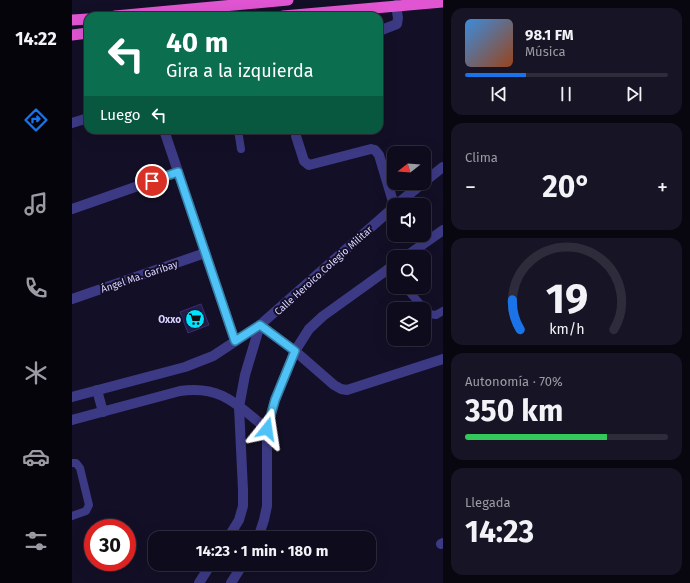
<!DOCTYPE html>
<html lang="es">
<meta charset="utf-8">
<style>
:root{--surface:#0e0b1c;--page:#171425;--text:#f1f3f6;--muted:#9b9ba3;--line:#2e2b3b;--accent:#1a73e8}
body{margin:0;font-family:"Fira Sans",sans-serif;background:var(--page);color:var(--text);height:100vh;display:flex;flex-direction:column;font-size:15px;white-space:nowrap}
*{box-sizing:border-box;margin:0}
p{font-size:13px;color:var(--muted)}
.icon{flex:none;width:22px;height:22px;fill:none;stroke:currentColor;stroke-width:2;stroke-linecap:round;stroke-linejoin:round}
.map{position:relative;flex:1;overflow:hidden}
.side{display:flex;flex-direction:column;gap:8px;padding:8px;background:#08060f;width:247px}
.side>*{flex:none}
.banner{position:absolute;left:12px;top:12px;width:299px;height:122px;border-radius:12px;box-shadow:0 4px 16px #0002,0 0 0 1px var(--line);background:#0b6e4f;color:#fff;overflow:hidden}
.needle{width:26px;rotate:253deg}
.fabs{position:absolute;left:315px;top:146px;display:grid;gap:8px}
.fabs a{display:grid;place-items:center;width:44px;height:44px;border-radius:8px;background:var(--surface);box-shadow:0 4px 16px #0002,0 0 0 1px var(--line);font-size:20px}
.speed{position:absolute;left:12px;top:519px;display:flex;gap:8px;font-size:20px;font-weight:700;text-align:center}
.speed>*{display:grid;place-content:center;width:52px;height:52px;border-radius:50%;background:var(--surface);box-shadow:0 4px 16px #0002,0 0 0 1px var(--line);line-height:1}
.speed .limit{border:6px solid #d22;background:#fff;color:#111}
.pin{position:absolute;display:grid;place-items:center;width:34px;height:34px;color:#fff;margin:-17px;border:2px solid #fff;border-radius:50%;box-shadow:0 1px 4px #0007}
.me{position:absolute;width:44px;margin:-22px;rotate:15deg;stroke-linejoin:round;filter:drop-shadow(0 0 3px #0008)}
.turn{display:flex;align-items:center;gap:14px;height:84px;padding:0 16px;font-size:18px}
.turn .icon{width:52px;height:52px;stroke-width:2.5}
.turn b{display:block;font-size:28px;line-height:34px}
.then{display:flex;align-items:center;height:38px;padding:0 16px;background:#0003;gap:8px;font-size:15px}
.big{font-size:30px;font-weight:700;line-height:1.1}
.side .widget{flex:1;display:flex;flex-direction:column;justify-content:center;gap:6px;min-width:0;padding:0 14px;border-radius:12px;background:var(--page)}
.side .dial{align-items:center;gap:0}
.dial svg{height:104px;overflow:visible;fill:none;stroke:var(--line);stroke-width:7;stroke-linecap:round;text-anchor:middle}
.dial text{fill:var(--text);stroke:none}
.song{display:flex;align-items:center;gap:12px}
.cover{width:48px;height:48px;border-radius:6px;background:linear-gradient(135deg,hsl(210 70% 55%),hsl(20 70% 35%))}
.played{height:4px;border-radius:2px;background:linear-gradient(90deg,var(--accent) 30%,var(--line) 30%)}
.keys{display:flex;justify-content:space-around;direction:ltr}
.heat{display:flex;justify-content:space-between;align-items:center;font-size:22px;direction:ltr}
.charge{height:6px;border-radius:3px;background:linear-gradient(90deg,#34c759 70%,var(--line) 0)}
.trip{position:absolute;left:76px;top:531px;width:228px;height:40px;border-radius:12px;background:var(--surface);box-shadow:0 4px 16px #0002,0 0 0 1px var(--line);font-weight:700;line-height:40px;text-align:center}
main{display:flex;flex:1;min-height:0}
.tab-bar{display:flex;flex-direction:column;width:72px;justify-content:space-around;align-items:center;background:#06040b;color:var(--muted)}
.tab-bar .icon{width:28px;height:28px}
.tab-bar .active{color:var(--accent)}
.tab-bar b{font-size:18px;color:var(--text)}
.map>svg:first-child{display:block}
.building{fill:#241b47;stroke:#3b2d73}
.lines{fill:none;stroke-linecap:round;stroke-linejoin:round}
.service{stroke:#3d3a85;stroke-width:8}
.minor{stroke:#3d3a85;stroke-width:10}
.trunk{stroke:#e055d1;stroke-width:11}
.route-casing{stroke:#337fa1;stroke-width:10}
.route{stroke:#4fc3f7;stroke-width:7}
.labels{text-anchor:middle;stroke-width:4;stroke-linejoin:round;paint-order:stroke}
.street-label{font-size:10px;fill:#d9d4ff;stroke:#130f26}
.poi-label{font-size:10px;font-weight:bold;fill:#d9d4ff;stroke:#130f26;text-anchor:end}
</style>
<main>
<nav class="tab-bar">
<b>14:22</b>
<svg class="icon active" aria-label="directions" viewBox="0 0 24 24"><path d="M12 3l9 9-9 9-9-9zM9 14v-3h6M13 9l2 2-2 2"/></svg>
<svg class="icon" aria-label="music" viewBox="0 0 24 24"><path d="M9 18V5l10-2v13"/><circle cx="6" cy="18" r="3"/><circle cx="16" cy="16" r="3"/></svg>
<svg class="icon" aria-label="phone" viewBox="0 0 24 24"><path d="M5 4h4l2 5-3 2q2 4 5 5l2-3 5 2v4C11 20 4 13 5 4z"/></svg>
<svg class="icon" aria-label="climate" viewBox="0 0 24 24"><path d="M12 3v18M4 7l16 10M4 17L20 7"/></svg>
<svg class="icon" aria-label="car" viewBox="0 0 24 24"><path d="M5 17H2v-5l4-1 3-4h7l3 4 3 1v5h-3M9 17h6M6 11h13"/><circle cx="7" cy="17" r="2"/><circle cx="17" cy="17" r="2"/></svg>
<svg class="icon" aria-label="filters" viewBox="0 0 24 24"><path d="M4 7h16M4 17h16"/><circle cx="9" cy="7" r="2"/><circle cx="15" cy="17" r="2"/></svg>
</nav>
<div class="map">
<svg width="371" height="583" viewBox="0 0 371 583">
<rect width="100%" height="100%" fill="#130f26"/>
<!-- building -->
<path class="building" d="M 129,304 L 137,325 L 116,333 L 108,312 Z"/>
<g class="lines">
<!-- service -->
<g class="service">
<path d="M 166,130 L 169,149"/>
<path d="M 316,268 L 322,275"/>
<path d="M 333,287 L 357,314 L 364,315 L 371,311"/>
<path d="M 0,463 L 4,463 L 8,468 L 17,505 L 14,511 L 0,516"/>
</g>
<!-- minor -->
<g class="minor">
<path d="M 307,31 L 325,24 L 326,18 L 324,5"/>
<path d="M 0,123 L 16,118"/>
<path d="M 92,130 L 163,341"/>
<path d="M 224,136 L 232,161 L 237,165 L 299,149 L 303,150 L 307,155 L 322,205"/>
<path d="M 352,182 L 371,167"/>
<path d="M 324,205 L 351,183"/>
<path d="M 0,209 L 106,172"/>
<path d="M 333,257 L 371,230"/>
<path d="M 0,299 L 133,253"/>
<path d="M 188,325 L 223,351 L 262,385 L 269,389 L 275,390 L 371,359"/>
<path d="M 25,390 L 31,412"/>
<path d="M 0,397 L 113,367 L 141,356 L 188,325 L 322,207"/>
<path d="M 0,420 L 108,391 C 150,385 165,405 195,429"/>
<path d="M 156,538 L 167,520 L 171,506 L 171,490 L 167,407 L 173,375 L 188,325"/>
<path d="M 186,538 L 192,520 L 195,506 L 195,429 L 203,400 L 223,351 L 237,329 L 251,316 L 322,265"/>
<path d="M 369,544 L 371,543"/>
<path d="M 127,583 L 139,564"/>
<path d="M 159,583 L 171,564"/>
</g>
<!-- trunk -->
<g class="trunk">
<path d="M 43,16 L 216,0"/>
<path d="M 211,16 L 371,2"/>
<path d="M 0,20 L 16,19"/>
<path d="M 0,35 L 16,33"/>
</g>
</g>
<g class="lines">
<defs>
<path id="route" d="M 80,181 L 106,172 L 163,341 L 188,325 L 223,351 L 203,400 L 195,429"/>
</defs>
<!-- route casing -->
<use href="#route" class="route-casing"/>
<!-- route -->
<use href="#route" class="route"/>
</g>
<!-- icons -->
<defs>
<symbol id="supermarket-disc" viewBox="-11 -11 22 22"><circle r="9.5" fill="#00e5ff" stroke="#130f26"/><path d="M-6-5.5h2.5l.6 2H6L4.5 2H-2.5L-4.4-4H-6ZM-1.5 3.2a1.3 1.3 0 1 0 .1 0ZM3 3.2a1.3 1.3 0 1 0 .1 0Z" fill="#111"/></symbol>
</defs>
<g fill-rule="evenodd">
<use href="#supermarket-disc" x="112" y="308" width="22" height="22"/>
</g>
<g class="labels">
<!-- street labels -->
<g class="street-label">
<text transform="translate(251 270) rotate(-42)" y="4">Calle Heroico Colegio Militar</text>
<text transform="translate(67 276) rotate(-19)" y="4">Ángel Ma. Garibay</text>
</g>
<!-- poi labels -->
<g class="poi-label">
<text x="109" y="323">Oxxo</text>
</g>
</g>
</svg>
<div class="fabs">
<a><svg class="needle" viewBox="-14 -14 28 28"><path d="M0-13l5 13h-10z" fill="#e53935"/><path d="M0 13l5-13h-10z" fill="#9b9ba3"/></svg></a>
<a><svg class="icon" aria-label="sound" viewBox="0 0 24 24"><path d="M4 9h4l5-4v14l-5-4H4zM17 9q2 3 0 6"/></svg></a>
<a><svg class="icon" aria-label="search" viewBox="0 0 24 24"><circle cx="10" cy="10" r="6"/><path d="M15 15l6 6"/></svg></a>
<a><svg class="icon" aria-label="layers" viewBox="0 0 24 24"><path d="M12 4l9 5-9 5-9-5zM3 14l9 5 9-5"/></svg></a>
</div>
<div class="speed"><div class="limit">30</div></div>
<div class="pin" style="left:80px;top:181px;background:#d93025"><svg class="icon" aria-label="arrive" viewBox="0 0 24 24"><path d="M6 21V4h12l-3 4 3 4H6"/></svg></div>
<svg class="me" style="left:195px;top:429px" viewBox="-20 -20 40 40"><path d="M0-17L14 15 0 8-14 15z" fill="#4fc3f7" stroke="#fff" stroke-width="4"/></svg>
<div class="trip">14:23 · 1 min · 180 m</div>
<div class="banner">
<div class="turn"><svg class="icon" aria-label="left" viewBox="0 0 24 24"><path d="M17 20v-9H6M10 6l-5 5 5 5"/></svg><div><b>40 m</b>Gira a la izquierda</div></div>
<div class="then">Luego<svg class="icon" aria-label="left" viewBox="0 0 24 24"><path d="M17 20v-9H6M10 6l-5 5 5 5"/></svg></div>
</div>
</div>
<section class="side">
<div class="widget">
<div class="song"><i class="cover"></i><div><b>98.1 FM</b><p>Música</p></div></div>
<div class="played"></div>
<div class="keys"><svg class="icon" aria-label="previous" viewBox="0 0 24 24"><path d="M18 5L8 12l10 7zM5 5v14"/></svg><svg class="icon" aria-label="pause" viewBox="0 0 24 24"><path d="M8 5v14M16 5v14"/></svg><svg class="icon" aria-label="next" viewBox="0 0 24 24"><path d="M6 5l10 7-10 7zM19 5v14"/></svg></div>
</div>
<div class="widget"><p>Clima</p>
<div class="heat"><a>−</a><b class="big">20°</b><a>+</a></div>
</div>
<div class="widget dial"><svg viewBox="0 0 100 80">
<path d="M14 69A42 42 0 1 1 86 69"/>
<path d="M14 69A42 42 0 0 1 8 46" stroke="#1a73e8"/>
<text x="50" y="56" font-size="32" font-weight="700">19</text>
<text x="50" y="72" font-size="11">km/h</text>
</svg></div>
<div class="widget"><p>Autonomía · 70%</p><b class="big">350 km</b><div class="charge"></div></div>
<div class="widget"><p>Llegada</p><b class="big">14:23</b></div>
</section>
</main>
